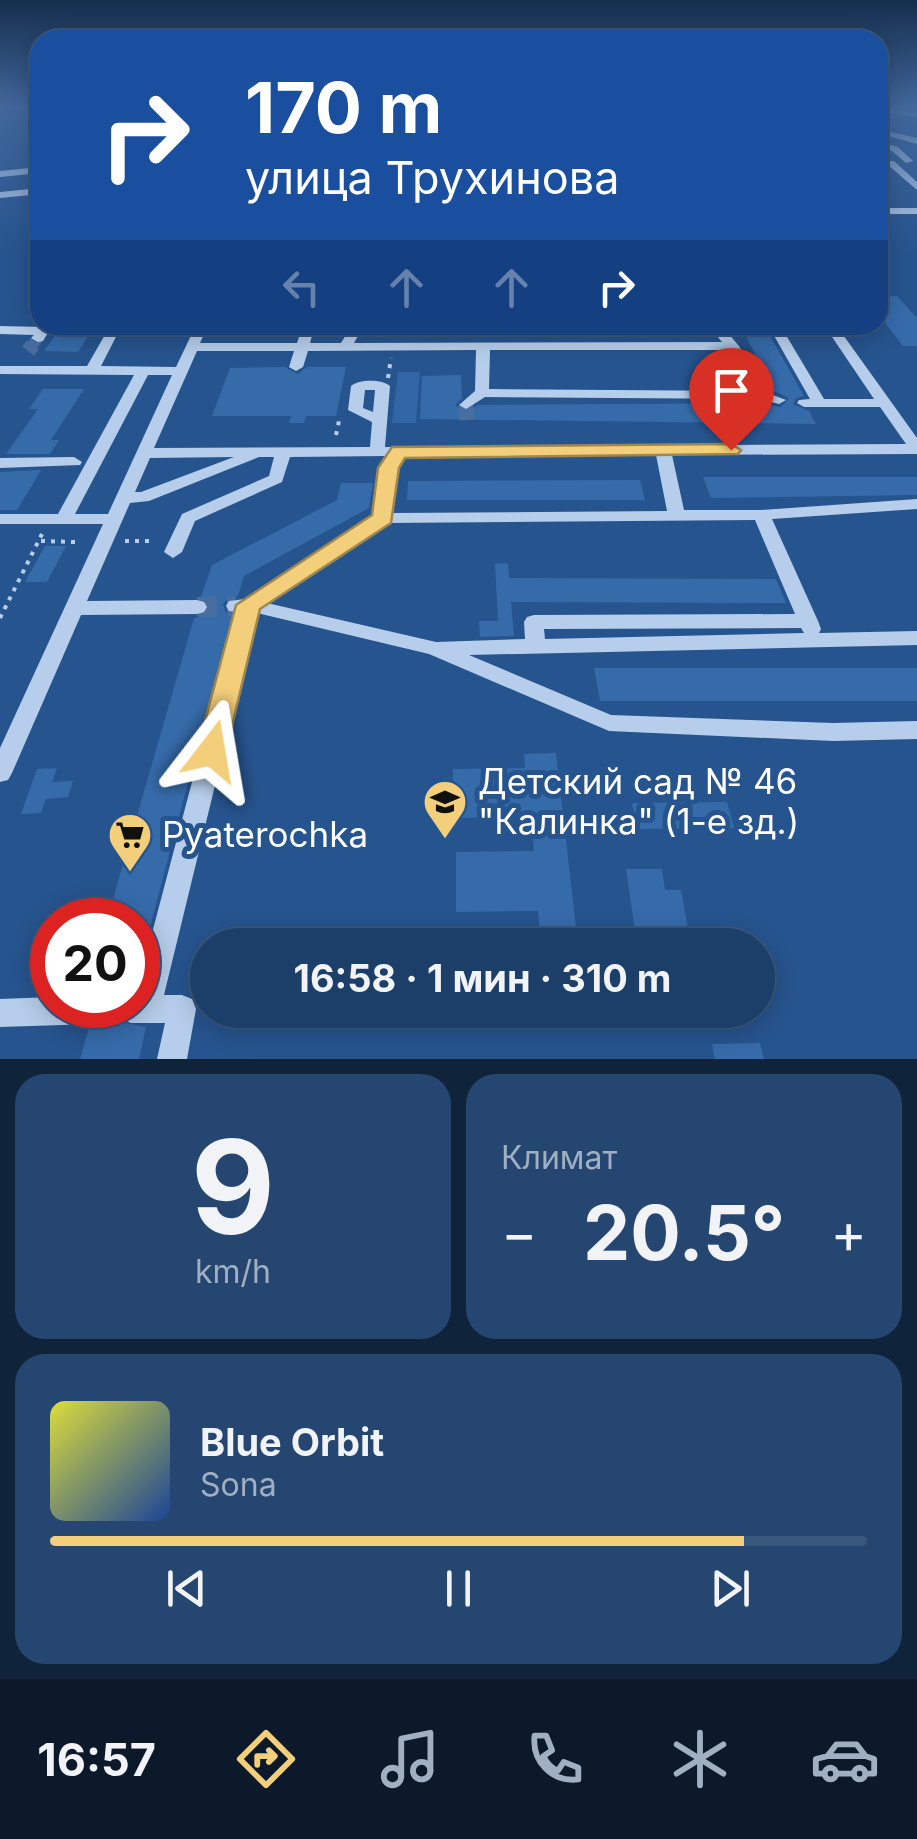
<!DOCTYPE html>
<html lang="ru">
<meta charset="utf-8">
<style>
:root{--surface:#1c3f6a;--page:#254670;--text:#f1f3f6;--muted:#a0afc1;--line:#3a587e;--accent:#f4cf7b}
body{margin:0;font-family:Inter,sans-serif;background:var(--page);color:var(--text);height:100vh;display:flex;flex-direction:column;font-size:38px;white-space:nowrap}
*{box-sizing:border-box;margin:0}
p{font-size:32px;color:var(--muted)}
.icon{flex:none;width:55px;height:55px;fill:none;stroke:currentColor;stroke-width:2;stroke-linecap:round;stroke-linejoin:round}
.map{position:relative;height:1059px;overflow:hidden}
.drawer{display:flex;flex-direction:column;gap:15px;padding:15px;background:#0f233a;flex:1}
.drawer>*{flex:none}
.top-card{position:absolute;left:30px;top:30px;width:858px;height:305px;border-radius:30px;box-shadow:0 5px 25px #0003,0 0 0 2px var(--line);background:#1a4fa0;color:#fff;overflow:hidden}
.speed{position:absolute;left:30px;top:898px;display:flex;gap:20px;font-size:50px;font-weight:700;text-align:center}
.speed>*{display:grid;place-content:center;width:130px;height:130px;border-radius:50%;background:var(--surface);box-shadow:0 5px 25px #0003,0 0 0 2px var(--line);line-height:1}
.speed .limit{border:15px solid #d22;background:#fff;color:#111}
.pin{position:absolute;display:grid;place-items:center;width:85px;height:85px;color:#fff;margin:-102px -42px;border-radius:50% 50% 50% 0;rotate:-45deg;box-shadow:0 0 10px #0007}
.pin .icon{rotate:45deg}
.me{position:absolute;width:110px;margin:-55px;rotate:14deg;stroke-linejoin:round;filter:drop-shadow(0 0 8px #0008)}
.turn{display:flex;align-items:center;gap:35px;height:210px;padding:0 50px;font-size:45px}
.turn .icon{width:130px;height:130px;stroke-width:2.5}
.turn b{display:block;font-size:70px;line-height:85px}
.lanes{display:flex;align-items:center;height:95px;padding:0 50px;background:#0003;justify-content:center;gap:50px;direction:ltr}
.lanes .off{opacity:.35}
.big{font-size:75px;font-weight:700;line-height:1.1}
.drawer .tile{flex:1;display:flex;flex-direction:column;justify-content:center;gap:15px;min-width:0;padding:0 35px;border-radius:30px;background:var(--page)}
.drawer .dial{align-items:center;gap:0}
.dial b{font-size:130px;line-height:1}
.song{display:flex;align-items:center;gap:30px}
.cover{width:120px;height:120px;border-radius:15px;background:linear-gradient(135deg,hsl(60 70% 55%),hsl(220 70% 35%))}
.played{height:10px;border-radius:5px;background:linear-gradient(90deg,var(--accent) 85%,var(--line) 85%)}
.keys{display:flex;justify-content:space-around;direction:ltr}
.heat{display:flex;justify-content:space-between;align-items:center;font-size:55px;direction:ltr}
.drawer .tiles{flex:1;display:grid;gap:15px;grid-template-columns:1fr 1fr}
.tile:last-child{grid-column:span 2}
.trip{position:absolute;left:190px;top:928px;width:585px;height:100px;border-radius:50px;background:var(--surface);box-shadow:0 5px 25px #0003,0 0 0 2px var(--line);font-weight:700;line-height:100px;text-align:center}
.dock{display:flex;height:160px;justify-content:space-around;align-items:center;background:#0b192a;color:var(--muted)}
.dock .icon{width:70px;height:70px}
.dock .active{color:var(--accent)}
.dock b{font-size:45px;color:var(--text)}
.map>svg:first-child{display:block}
.green{fill:#3066a5}
.building{fill:#366baa}
.lines{fill:none;stroke-linecap:round;stroke-linejoin:round}
.minor-tunnel-far2{stroke:#476e9f;stroke-width:11;stroke-dasharray:11 6;stroke-linecap:butt}
.minor-tunnel-far1{stroke:#476e9f;stroke-width:15;stroke-dasharray:15 8;stroke-linecap:butt}
.minor-tunnel{stroke:#476e9f;stroke-width:20;stroke-dasharray:20 10;stroke-linecap:butt}
.path{stroke:#b6ceeb;stroke-width:4;stroke-dasharray:4 6;stroke-linecap:butt}
.minor{fill:#b6ceeb;fill-rule:evenodd}
.route{fill:#f4cf7b;stroke:#9f8750;stroke-width:2.5}
.labels{text-anchor:middle;stroke-width:10;stroke-linejoin:round;paint-order:stroke}
.near-poi-label{font-size:35px;fill:#fff;stroke:#26548e;text-anchor:start}
</style>
<div class="map">
<svg width="917" height="1059" viewBox="0 0 917 1059">
<rect width="100%" height="100%" fill="#26548e"/>
<!-- green -->
<path class="green" d="M 398,372 L 420,372 L 416,423 L 392,423 Z"/>
<!-- building -->
<g class="building">
<path d="M 897,296 L 917,318 L 917,346 L 903,346 L 878,314 L 878,297 Z"/>
<path d="M 63,325 L 89,325 L 86,333 L 90,333 L 78,352 L 44,351 Z"/>
<path d="M 740,325 L 764,325 L 804,396 L 796,398 L 793,404 L 809,411 L 816,424 L 420,419 L 422,376 L 461,375 L 462,398 L 455,405 L 464,412 L 479,405 L 761,403 L 781,407 L 789,398 L 774,391 Z"/>
<path d="M 285,367 L 298,374 L 307,367 L 346,367 L 336,416 L 306,416 L 304,423 L 289,423 L 291,416 L 212,416 L 230,368 Z"/>
<path d="M 43,389 L 84,389 L 51,440 L 59,440 L 50,454 L 6,454 L 38,409 L 29,409 Z"/>
<path d="M 41,470 L 17,510 L 0,510 L 0,472 Z"/>
<path d="M 703,477 L 917,477 L 917,495 L 711,498 Z"/>
<path d="M 640,480 L 645,500 L 407,500 L 408,481 Z"/>
<path d="M 341,483 L 373,483 L 369,508 L 244,576 L 238,596 L 229,597 L 223,604 L 226,613 L 232,615 L 138,973 L 138,920 L 107,920 L 194,618 L 205,616 L 210,609 L 207,600 L 201,597 L 212,565 L 337,500 Z"/>
<path d="M 45,546 L 66,546 L 47,582 L 25,582 Z"/>
<path d="M 508,563 L 509,578 L 776,579 L 786,603 L 511,602 L 514,636 L 480,637 L 479,621 L 498,621 L 495,564 Z"/>
<path d="M 594,668 L 917,668 L 917,701 L 600,701 Z"/>
<path d="M 556,753 L 578,945 L 541,945 L 538,911 L 456,912 L 456,852 L 534,851 L 531,817 L 453,818 L 453,769 L 525,768 L 524,754 Z"/>
<path d="M 57,768 L 52,782 L 73,781 L 68,797 L 46,799 L 41,813 L 21,814 L 37,769 Z"/>
<path d="M 727,802 L 734,828 L 637,829 L 632,803 Z"/>
<path d="M 626,869 L 662,869 L 665,890 L 681,890 L 688,928 L 672,928 L 675,945 L 637,945 Z"/>
<path d="M 110,1005 L 114,1005 L 120,1022 L 146,1027 L 139,1059 L 80,1059 L 89,1028 L 107,1021 Z"/>
<path d="M 462,1010 L 571,1010 L 571,1023 L 462,1025 Z"/>
<path d="M 760,1043 L 764,1059 L 715,1059 L 712,1044 Z"/>
</g>
<g class="lines">
<!-- minor-tunnel-far2 -->
<path class="minor-tunnel-far2" d="M 31,347 L 38,338"/>
<!-- minor-tunnel-far1 -->
<g class="minor-tunnel-far1">
<path d="M 28,351 L 33,345"/>
<path d="M 466,405 L 467,421"/>
</g>
<!-- minor-tunnel -->
<path class="minor-tunnel" d="M 197,607 L 236,606"/>
<!-- path -->
<g class="path">
<path d="M 388,378 L 391,358"/>
<path d="M 336,435 L 340,416"/>
<path d="M 41,541 L 75,542"/>
<path d="M 125,541 L 153,541"/>
<path d="M 0,618 L 42,534"/>
</g>
<!-- minor -->
<g class="minor">
<path d="M 878,108 L 917,113 L 917,117 L 878,112 Z"/>
<path d="M 878,129 L 917,138 L 917,144 L 878,133 Z"/>
<path d="M 878,141 L 898,147 L 913,161 L 906,163 L 892,151 L 878,147 Z"/>
<path d="M 888,161 L 894,161 L 917,182 L 917,190 L 888,165 Z"/>
<path d="M 40,167 L 40,173 L 0,177 L 0,171 Z"/>
<path d="M 40,188 L 40,194 L 0,198 L 0,192 Z"/>
<rect x="878" y="208" width="39" height="6"/>
<path d="M 93,325 L 110,325 L 119,331 L 101,366 L 176,367 L 196,325 L 208,325 L 200,343 L 297,343 L 303,325 L 315,325 L 310,343 L 341,343 L 352,325 L 364,325 L 354,343 L 722,342 L 708,325 L 721,325 L 739,346 L 765,392 L 786,400 L 779,404 L 760,399 L 485,397 L 466,409 L 459,405 L 475,391 L 476,350 L 308,351 L 303,367 L 296,371 L 289,367 L 294,351 L 197,351 L 154,448 L 370,447 L 372,422 L 348,410 L 351,386 C 359,379 382,379 390,386 L 385,447 L 906,444 L 880,407 L 804,407 L 797,403 L 799,400 L 810,399 L 768,325 L 780,325 L 824,399 L 874,399 L 824,325 L 836,325 L 917,438 L 917,454 L 672,455 L 684,510 L 761,510 L 917,499 L 917,509 L 772,519 L 818,621 L 821,629 L 819,633 L 917,631 L 917,645 L 469,655 L 611,715 L 833,723 L 917,721 L 917,739 L 833,741 L 609,731 L 429,654 L 257,613 L 164,995 L 182,995 L 192,999 L 196,1009 L 187,1059 L 157,1059 L 165,1023 L 131,1023 L 121,1019 L 117,1009 L 118,1005 L 138,1005 L 138,986 L 237,612 L 229,611 L 226,606 L 229,601 L 245,599 L 375,516 L 381,468 L 388,456 L 290,457 L 282,482 L 195,521 L 182,552 L 173,558 L 164,552 L 182,514 L 269,476 L 274,457 L 259,457 L 149,501 L 130,503 L 87,601 L 197,600 L 204,602 L 207,607 L 204,612 L 197,614 L 81,615 L 12,773 L 8,780 L 0,782 L 0,748 L 103,524 L 0,524 L 0,514 L 58,514 L 134,375 L 0,374 L 0,366 L 87,366 L 106,333 ZM 490,350 L 728,350 L 750,391 L 489,389 ZM 148,375 L 172,375 L 108,514 L 75,514 ZM 365,390 L 375,390 L 373,412 L 363,408 ZM 656,455 L 667,511 L 392,513 L 397,468 L 404,456 ZM 234,457 L 141,492 L 135,492 L 150,458 ZM 755,520 L 795,614 L 534,615 L 527,617 L 524,622 L 525,639 L 436,642 L 267,603 L 387,523 ZM 801,628 L 804,633 L 545,639 L 544,629 Z"/>
<path d="M 0,326 L 43,327 L 49,331 L 43,341 L 38,342 L 31,338 L 34,335 L 0,334 Z"/>
<path d="M 74,457 L 82,462 L 80,465 L 0,468 L 0,458 Z"/>
<path d="M 52,997 L 52,1005 L 106,1005 L 108,1010 L 104,1020 L 94,1024 L 0,1027 L 0,999 Z"/>
</g>
</g>
<!-- sky -->
<linearGradient id="sky" x2="0" y2="1"><stop stop-color="#152e4e"/><stop offset="0.42" stop-color="#41679b"/><stop offset="1" stop-color="#41679b" stop-opacity="0"/></linearGradient>
<rect width="917" height="255" fill="url(#sky)"/>
<!-- route -->
<path class="route" d="M 731,444 L 741,450 L 738,454 L 405,458 L 399,468 L 391,523 L 260,609 L 226,751 L 222,760 L 212,763 L 201,760 L 197,751 L 236,605 L 372,515 L 378,468 L 392,447 Z"/>
<!-- icons -->
<defs>
<symbol id="school-pin" viewBox="-11 -11 22 30"><path d="M0 17L-7.5 6A9.5 9.5 0 1 1 7.5 6Z" fill="#f4cf7b" stroke="#26548e"/><path d="M0-5L7-2L0 1L-7-2ZM-4 1L0 2.5L4 1V4Q0 6-4 4Z" fill="#111"/></symbol>
<symbol id="supermarket-pin" viewBox="-11 -11 22 30"><path d="M0 17L-7.5 6A9.5 9.5 0 1 1 7.5 6Z" fill="#f4cf7b" stroke="#26548e"/><path d="M-6-5.5h2.5l.6 2H6L4.5 2H-2.5L-4.4-4H-6ZM-1.5 3.2a1.3 1.3 0 1 0 .1 0ZM3 3.2a1.3 1.3 0 1 0 .1 0Z" fill="#111"/></symbol>
</defs>
<g fill-rule="evenodd">
<use href="#school-pin" x="420" y="777" width="50" height="68"/>
<use href="#supermarket-pin" x="105" y="810" width="50" height="68"/>
</g>
<g class="labels">
<!-- near-poi labels -->
<g class="near-poi-label">
<text x="478" y="794">Детский сад № 46<tspan x="478" dy="40">"Калинка" (1-е зд.)</tspan></text>
<text x="162" y="847">Pyaterochka</text>
</g>
</g>
</svg>
<div class="speed"><div class="limit">20</div></div>
<div class="pin" style="left:731px;top:450px;background:#d93025"><svg class="icon" aria-label="arrive" viewBox="0 0 24 24"><path d="M6 21V4h12l-3 4 3 4H6"/></svg></div>
<svg class="me" style="left:212px;top:751px" viewBox="-20 -20 40 40"><path d="M0-17L14 15 0 8-14 15z" fill="#f4cf7b" stroke="#fff" stroke-width="4"/></svg>
<div class="trip">16:58 · 1 мин · 310 m</div>
<div class="top-card">
<div class="turn"><svg class="icon" aria-label="right" viewBox="0 0 24 24"><path d="M7 20v-9h11M14 6l5 5-5 5"/></svg><div><b>170 m</b>улица Трухинова</div></div>
<div class="lanes"><svg class="icon off" aria-label="left" viewBox="0 0 24 24"><path d="M17 20v-9H6M10 6l-5 5 5 5"/></svg><svg class="icon off" aria-label="ahead" viewBox="0 0 24 24"><path d="M12 20V5M6 11l6-6 6 6"/></svg><svg class="icon off" aria-label="ahead" viewBox="0 0 24 24"><path d="M12 20V5M6 11l6-6 6 6"/></svg><svg class="icon" aria-label="right" viewBox="0 0 24 24"><path d="M7 20v-9h11M14 6l5 5-5 5"/></svg></div>
</div>
</div>
<section class="drawer">
<div class="tiles">
<div class="tile dial"><b>9</b><p>km/h</p></div>
<div class="tile"><p>Климат</p>
<div class="heat"><a>−</a><b class="big">20.5°</b><a>+</a></div>
</div>
<div class="tile">
<div class="song"><i class="cover"></i><div><b>Blue Orbit</b><p>Sona</p></div></div>
<div class="played"></div>
<div class="keys"><svg class="icon" aria-label="previous" viewBox="0 0 24 24"><path d="M18 5L8 12l10 7zM5 5v14"/></svg><svg class="icon" aria-label="pause" viewBox="0 0 24 24"><path d="M8 5v14M16 5v14"/></svg><svg class="icon" aria-label="next" viewBox="0 0 24 24"><path d="M6 5l10 7-10 7zM19 5v14"/></svg></div>
</div>
</div>
</section>
<nav class="dock">
<b>16:57</b>
<svg class="icon active" aria-label="directions" viewBox="0 0 24 24"><path d="M12 3l9 9-9 9-9-9zM9 14v-3h6M13 9l2 2-2 2"/></svg>
<svg class="icon" aria-label="music" viewBox="0 0 24 24"><path d="M9 18V5l10-2v13"/><circle cx="6" cy="18" r="3"/><circle cx="16" cy="16" r="3"/></svg>
<svg class="icon" aria-label="phone" viewBox="0 0 24 24"><path d="M5 4h4l2 5-3 2q2 4 5 5l2-3 5 2v4C11 20 4 13 5 4z"/></svg>
<svg class="icon" aria-label="climate" viewBox="0 0 24 24"><path d="M12 3v18M4 7l16 10M4 17L20 7"/></svg>
<svg class="icon" aria-label="car" viewBox="0 0 24 24"><path d="M5 17H2v-5l4-1 3-4h7l3 4 3 1v5h-3M9 17h6M6 11h13"/><circle cx="7" cy="17" r="2"/><circle cx="17" cy="17" r="2"/></svg>
</nav>
